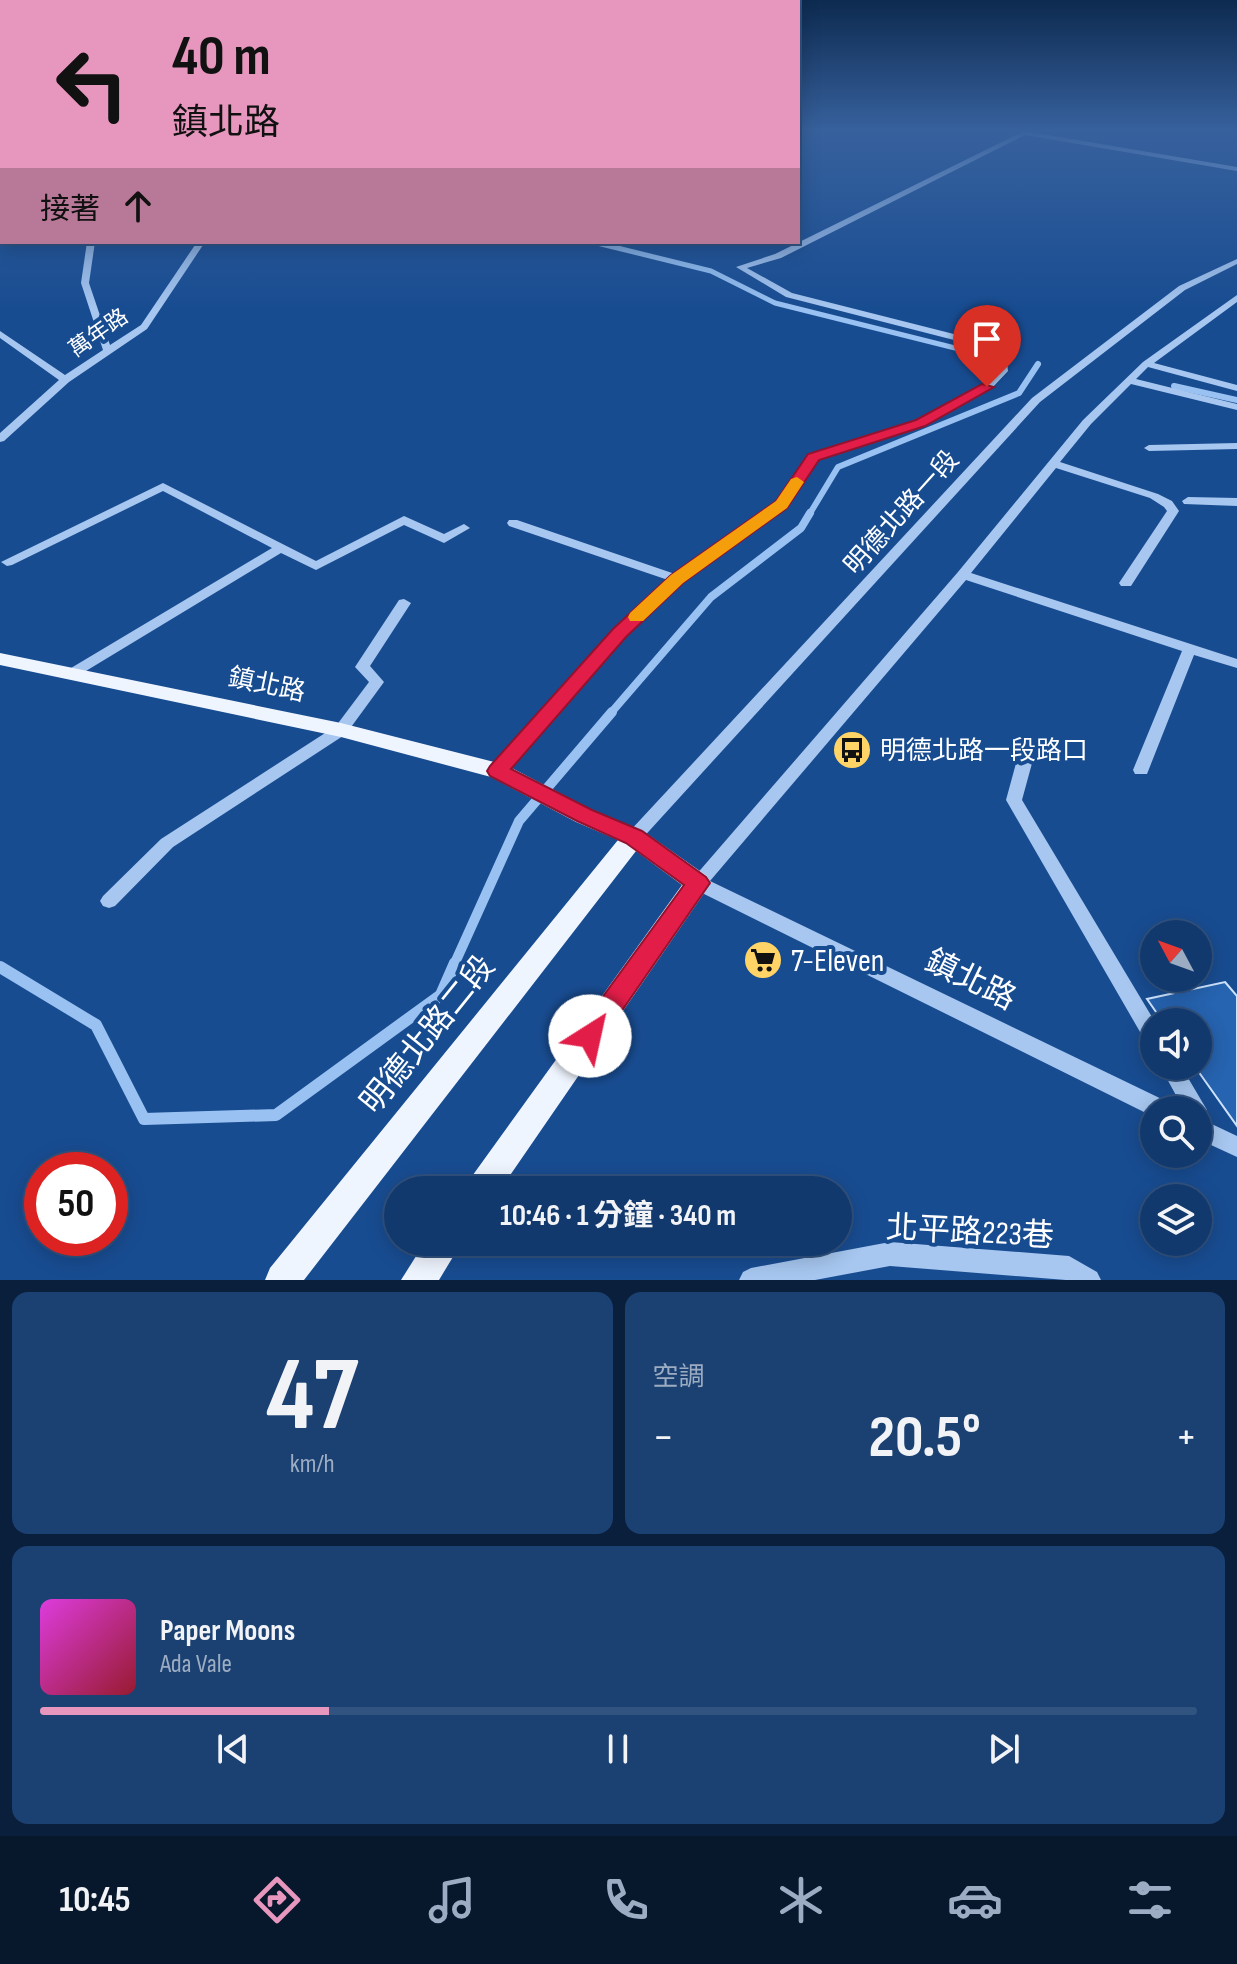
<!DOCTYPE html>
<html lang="zh-TW">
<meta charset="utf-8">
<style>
:root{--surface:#12396d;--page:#1b4072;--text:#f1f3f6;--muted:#9cacc2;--line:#315380;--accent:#e797bd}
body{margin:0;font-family:"Sofia Sans Condensed","Noto Sans TC",sans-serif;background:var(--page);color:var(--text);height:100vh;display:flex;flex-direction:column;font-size:30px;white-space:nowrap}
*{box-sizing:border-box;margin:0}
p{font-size:26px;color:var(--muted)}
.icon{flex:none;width:44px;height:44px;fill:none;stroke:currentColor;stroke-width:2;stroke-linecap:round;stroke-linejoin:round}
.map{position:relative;height:1280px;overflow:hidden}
.panel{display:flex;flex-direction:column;gap:12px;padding:12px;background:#0a1f3c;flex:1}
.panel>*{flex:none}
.guide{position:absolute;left:0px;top:0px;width:800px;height:244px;box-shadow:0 4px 20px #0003,0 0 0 2px var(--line);background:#e797bd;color:#111;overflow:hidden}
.needle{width:52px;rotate:311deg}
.tools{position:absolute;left:1140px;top:920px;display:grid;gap:16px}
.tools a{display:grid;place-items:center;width:72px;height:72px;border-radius:50%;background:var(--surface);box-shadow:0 4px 20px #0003,0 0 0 2px var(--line);font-size:40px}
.speed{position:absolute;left:24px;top:1152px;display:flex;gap:16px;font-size:40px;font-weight:700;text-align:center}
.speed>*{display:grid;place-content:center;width:104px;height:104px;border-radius:50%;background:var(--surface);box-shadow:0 4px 20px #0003,0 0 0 2px var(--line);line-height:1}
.speed .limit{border:12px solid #d22;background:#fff;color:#111}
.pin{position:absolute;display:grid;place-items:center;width:68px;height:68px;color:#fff;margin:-82px -34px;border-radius:50% 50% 50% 0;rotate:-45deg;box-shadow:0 0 8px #0007}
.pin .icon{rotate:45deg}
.me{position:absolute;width:88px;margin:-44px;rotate:35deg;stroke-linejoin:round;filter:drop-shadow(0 0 6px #0008)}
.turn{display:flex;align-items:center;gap:28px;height:168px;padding:0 40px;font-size:36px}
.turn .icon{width:104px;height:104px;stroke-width:2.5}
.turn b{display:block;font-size:56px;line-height:68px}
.then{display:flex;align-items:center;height:76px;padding:0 40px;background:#0003;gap:16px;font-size:30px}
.big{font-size:60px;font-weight:700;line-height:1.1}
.panel .tile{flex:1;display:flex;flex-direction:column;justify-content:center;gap:12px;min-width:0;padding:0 28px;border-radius:16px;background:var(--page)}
.panel .dial{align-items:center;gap:0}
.dial b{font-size:104px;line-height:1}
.song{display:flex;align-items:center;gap:24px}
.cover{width:96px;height:96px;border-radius:12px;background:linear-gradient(135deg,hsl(300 70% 55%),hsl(350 70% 35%))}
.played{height:8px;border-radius:4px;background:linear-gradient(90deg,var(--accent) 25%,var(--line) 25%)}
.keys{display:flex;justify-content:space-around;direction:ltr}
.heat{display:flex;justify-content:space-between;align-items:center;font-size:44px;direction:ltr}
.panel .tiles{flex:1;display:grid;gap:12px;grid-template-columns:1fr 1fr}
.tile:last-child{grid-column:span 2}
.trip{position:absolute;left:384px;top:1176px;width:468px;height:80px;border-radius:40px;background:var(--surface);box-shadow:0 4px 20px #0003,0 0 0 2px var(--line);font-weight:700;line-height:80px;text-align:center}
.tabs{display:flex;height:128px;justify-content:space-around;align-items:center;background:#07172c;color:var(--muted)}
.tabs .icon{width:56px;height:56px}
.tabs .current{color:var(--accent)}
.tabs b{font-size:36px;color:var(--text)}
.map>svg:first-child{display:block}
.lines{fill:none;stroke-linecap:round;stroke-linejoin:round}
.stream-far4{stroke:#99c2f2;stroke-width:5}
.stream-far3{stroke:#99c2f2;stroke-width:6}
.stream-far2{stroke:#99c2f2;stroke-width:8}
.stream-far1{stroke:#99c2f2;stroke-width:10}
.stream{stroke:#99c2f2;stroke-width:12}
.building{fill:#2663b0;stroke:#cde2fb;stroke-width:2}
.minor{fill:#a7c7f0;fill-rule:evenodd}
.major{fill:#eff5ff;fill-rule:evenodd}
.route{fill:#e11d48;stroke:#92132f;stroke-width:2}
.slow{fill:#f59e0b}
.labels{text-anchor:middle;stroke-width:8;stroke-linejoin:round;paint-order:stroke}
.far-street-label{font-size:22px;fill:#fff;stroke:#184c91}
.street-label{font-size:26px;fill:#fff;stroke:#184c91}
.poi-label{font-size:26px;fill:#fff;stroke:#184c91;text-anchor:start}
.near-poi-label{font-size:32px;fill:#fff;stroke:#184c91;text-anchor:start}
.near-street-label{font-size:32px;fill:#fff;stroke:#184c91}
</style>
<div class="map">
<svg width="1237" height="1280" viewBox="0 0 1237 1280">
<rect width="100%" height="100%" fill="#184c91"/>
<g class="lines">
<!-- stream-far4 -->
<path class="stream-far4" d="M 593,242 L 711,271 L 775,303 L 979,354"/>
<!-- stream-far3 -->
<g class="stream-far3">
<path d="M 1174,386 L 1237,400"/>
<path d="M 809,515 L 838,467 L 1019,393 L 1038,364"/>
</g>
<!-- stream-far2 -->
<path class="stream-far2" d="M 610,714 L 711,597 L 801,528 L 810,513"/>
<!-- stream-far1 -->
<path class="stream-far1" d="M 454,965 L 519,821 L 612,712"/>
<!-- stream -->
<path class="stream" d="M 0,967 L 96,1025 L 144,1119 L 276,1115 L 441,995 L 455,963"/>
</g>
<!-- building -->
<path class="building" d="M 1225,982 L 1237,996 L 1237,1126 L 1198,1071 L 1198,1022 L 1163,1022 L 1147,999 Z"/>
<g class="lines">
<!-- minor -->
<g class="minor">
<path d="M 1024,131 L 1237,167 L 1237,171 L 1025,135 L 781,258 L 747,268 L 792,293 L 1005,347 L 1008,371 L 991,389 L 925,425 L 817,459 L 786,507 L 682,582 L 624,636 L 504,775 L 492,775 L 490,771 L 492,767 L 614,630 L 668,580 L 509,526 L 507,523 L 509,520 L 517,520 L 675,574 L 778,502 L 809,455 L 917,421 L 983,385 L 998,370 L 997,351 L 786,297 L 736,267 L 775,254 Z"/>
<path d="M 87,242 L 95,242 L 89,283 L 110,345 L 141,325 L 197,242 L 205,242 L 147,329 L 69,382 L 4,441 L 0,442 L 0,433 L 59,380 L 0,338 L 0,331 L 65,375 L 103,350 L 81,283 Z"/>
<path d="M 1237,259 L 1237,264 L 1185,290 L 1040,402 L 640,841 L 634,843 L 628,841 L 625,837 L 628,833 L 1032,398 L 1179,286 Z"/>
<path d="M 1237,295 L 1237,302 L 1154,363 L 1237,385 L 1237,391 L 1148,367 L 1136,379 L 1237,404 L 1237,410 L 1131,384 L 1091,424 L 1060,462 L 1158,494 L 1172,501 L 1179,511 L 1131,586 L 1121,586 L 1119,583 L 1167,511 L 1164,507 L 1150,498 L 1056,468 L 971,573 L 1237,659 L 1237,668 L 1194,655 L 1147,774 L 1135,774 L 1133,770 L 1182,651 L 966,580 L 710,881 L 1170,1103 L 1173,1110 L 1154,1110 L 1154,1117 L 692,888 L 689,883 L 958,572 L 1083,420 L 1143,362 Z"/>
<path d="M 1237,443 L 1237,449 L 1149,451 L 1144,448 L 1149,445 Z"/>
<path d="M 163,483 L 316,561 L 404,516 L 444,534 L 464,524 L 470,528 L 444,543 L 404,525 L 316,570 L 281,553 L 76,677 L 66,677 L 64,674 L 66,671 L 272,548 L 163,491 L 12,565 L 7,566 L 1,562 Z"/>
<path d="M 1188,497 L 1237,498 L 1237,506 L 1184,504 L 1182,501 Z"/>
<path d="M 404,599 L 411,603 L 370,666 L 384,682 L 346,734 L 173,847 L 115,906 L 109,908 L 103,906 L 100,901 L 103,896 L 161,839 L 336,726 L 369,682 L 355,667 L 399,600 Z"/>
<path d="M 1026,751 L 1032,752 L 1034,756 L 1022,800 L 1155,1022 L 1154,1047 L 1147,1044 L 1006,800 L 1018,756 L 1020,752 Z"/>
<path d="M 1160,1066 L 1181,1066 L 1207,1110 L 1204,1117 L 1199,1118 L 1237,1136 L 1237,1157 L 1198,1139 L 1198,1110 L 1184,1110 Z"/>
<path d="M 890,1242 L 1069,1256 L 1097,1272 L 1101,1280 L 1066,1280 L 890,1266 L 815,1280 L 739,1280 L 743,1272 L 751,1268 Z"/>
</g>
<!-- major -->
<g class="major">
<path d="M 0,653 L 341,723 L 506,765 L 592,810 L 643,831 L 707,876 L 711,883 L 500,1190 L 465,1190 L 470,1179 L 682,885 L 636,851 L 304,1280 L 265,1280 L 270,1268 L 618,840 L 576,822 L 491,777 L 341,737 L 0,665 Z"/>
<path d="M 425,1242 L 462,1242 L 439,1280 L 401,1280 Z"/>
</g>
</g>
<!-- sky -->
<linearGradient id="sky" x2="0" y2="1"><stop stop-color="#0d2a50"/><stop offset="0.42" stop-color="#37619d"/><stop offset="1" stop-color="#37619d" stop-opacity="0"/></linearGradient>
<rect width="1237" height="310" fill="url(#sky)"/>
<!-- route -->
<path class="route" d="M 982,384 L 994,387 L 925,426 L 819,460 L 787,508 L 683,583 L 626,637 L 511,769 L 592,810 L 642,831 L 706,877 L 710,883 L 599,1044 L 590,1048 L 580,1044 L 576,1036 L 580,1028 L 684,885 L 626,843 L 577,821 L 490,776 L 487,771 L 490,766 L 613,629 L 671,575 L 776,501 L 808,454 L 916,420 Z"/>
<!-- slow -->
<path class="slow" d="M 797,477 L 804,482 L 787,508 L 683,583 L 643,621 L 630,621 L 628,617 L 630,613 L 671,575 L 776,501 L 791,479 Z"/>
<!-- icons -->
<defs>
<symbol id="bus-disc" viewBox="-11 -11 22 22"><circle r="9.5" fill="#ffd365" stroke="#184c91"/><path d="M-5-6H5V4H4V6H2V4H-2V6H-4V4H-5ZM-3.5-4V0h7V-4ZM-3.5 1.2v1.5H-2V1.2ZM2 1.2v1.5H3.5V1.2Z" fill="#111"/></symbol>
<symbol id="supermarket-disc" viewBox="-11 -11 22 22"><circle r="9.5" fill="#ffd365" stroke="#184c91"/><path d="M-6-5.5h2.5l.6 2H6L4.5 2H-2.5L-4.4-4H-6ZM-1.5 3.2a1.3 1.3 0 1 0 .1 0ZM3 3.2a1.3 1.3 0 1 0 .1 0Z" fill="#111"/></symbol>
</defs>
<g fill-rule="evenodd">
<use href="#bus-disc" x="830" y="728" width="44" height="44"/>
<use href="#supermarket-disc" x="741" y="938" width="44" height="44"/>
</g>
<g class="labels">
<!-- far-street labels -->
<g class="far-street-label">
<text transform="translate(98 332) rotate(-35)" y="8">萬年路</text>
</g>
<!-- street labels -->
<g class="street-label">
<text transform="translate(901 512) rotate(-48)" y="9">明德北路一段</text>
<text transform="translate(267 684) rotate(12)" y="9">鎮北路</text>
</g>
<!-- poi labels -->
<g class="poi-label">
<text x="880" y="759">明德北路一段路口</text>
</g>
<!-- near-poi labels -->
<g class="near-poi-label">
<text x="791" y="971">7-Eleven</text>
</g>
<!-- near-street labels -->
<g class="near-street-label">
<text transform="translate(971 979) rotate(26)" y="11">鎮北路</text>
<text transform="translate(427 1034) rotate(-51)" y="11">明德北路二段</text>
<text transform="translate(970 1231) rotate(3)" y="11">北平路223巷</text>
</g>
</g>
</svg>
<div class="tools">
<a><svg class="needle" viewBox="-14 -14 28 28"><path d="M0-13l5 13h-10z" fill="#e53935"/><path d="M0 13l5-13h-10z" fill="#9cacc2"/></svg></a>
<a><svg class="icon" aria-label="sound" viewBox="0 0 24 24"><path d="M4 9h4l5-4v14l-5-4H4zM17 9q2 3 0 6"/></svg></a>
<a><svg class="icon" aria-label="search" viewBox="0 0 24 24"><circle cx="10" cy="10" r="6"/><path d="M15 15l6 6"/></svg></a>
<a><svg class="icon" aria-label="layers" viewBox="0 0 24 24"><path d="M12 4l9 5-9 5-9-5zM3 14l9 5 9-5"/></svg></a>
</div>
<div class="speed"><div class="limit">50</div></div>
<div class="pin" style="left:987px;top:387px;background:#d93025"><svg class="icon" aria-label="arrive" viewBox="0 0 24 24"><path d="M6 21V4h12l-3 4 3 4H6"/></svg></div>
<svg class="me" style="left:590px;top:1036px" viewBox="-20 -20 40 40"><circle r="19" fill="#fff"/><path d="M0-13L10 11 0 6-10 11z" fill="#e11d48"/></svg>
<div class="trip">10:46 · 1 分鐘 · 340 m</div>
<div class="guide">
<div class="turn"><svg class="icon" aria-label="left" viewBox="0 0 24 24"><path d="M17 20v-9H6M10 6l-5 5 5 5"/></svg><div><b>40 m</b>鎮北路</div></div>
<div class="then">接著<svg class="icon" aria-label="ahead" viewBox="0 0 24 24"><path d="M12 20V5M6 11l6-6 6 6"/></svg></div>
</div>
</div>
<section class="panel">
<div class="tiles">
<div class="tile dial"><b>47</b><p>km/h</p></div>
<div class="tile"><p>空調</p>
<div class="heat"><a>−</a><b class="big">20.5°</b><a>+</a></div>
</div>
<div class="tile">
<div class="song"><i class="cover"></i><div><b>Paper Moons</b><p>Ada Vale</p></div></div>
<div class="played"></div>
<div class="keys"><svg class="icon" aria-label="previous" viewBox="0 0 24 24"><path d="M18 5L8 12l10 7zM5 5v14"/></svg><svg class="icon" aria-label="pause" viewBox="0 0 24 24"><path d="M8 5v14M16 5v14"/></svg><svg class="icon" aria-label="next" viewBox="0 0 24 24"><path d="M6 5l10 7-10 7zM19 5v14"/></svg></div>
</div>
</div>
</section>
<nav class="tabs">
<b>10:45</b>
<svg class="icon current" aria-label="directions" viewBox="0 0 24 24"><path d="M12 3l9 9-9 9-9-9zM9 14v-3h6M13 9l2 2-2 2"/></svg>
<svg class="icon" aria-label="music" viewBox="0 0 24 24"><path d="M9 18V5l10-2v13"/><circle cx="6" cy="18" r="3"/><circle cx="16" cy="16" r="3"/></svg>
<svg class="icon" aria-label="phone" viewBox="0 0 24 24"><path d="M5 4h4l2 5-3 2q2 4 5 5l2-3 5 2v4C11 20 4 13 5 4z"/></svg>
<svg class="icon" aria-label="climate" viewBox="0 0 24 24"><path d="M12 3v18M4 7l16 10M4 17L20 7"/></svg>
<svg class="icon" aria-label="car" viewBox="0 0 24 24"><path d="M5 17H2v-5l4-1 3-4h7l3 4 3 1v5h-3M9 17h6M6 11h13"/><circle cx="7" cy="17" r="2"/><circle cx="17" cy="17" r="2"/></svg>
<svg class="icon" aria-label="filters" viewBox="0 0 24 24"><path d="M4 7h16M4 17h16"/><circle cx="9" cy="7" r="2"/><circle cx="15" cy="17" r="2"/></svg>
</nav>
